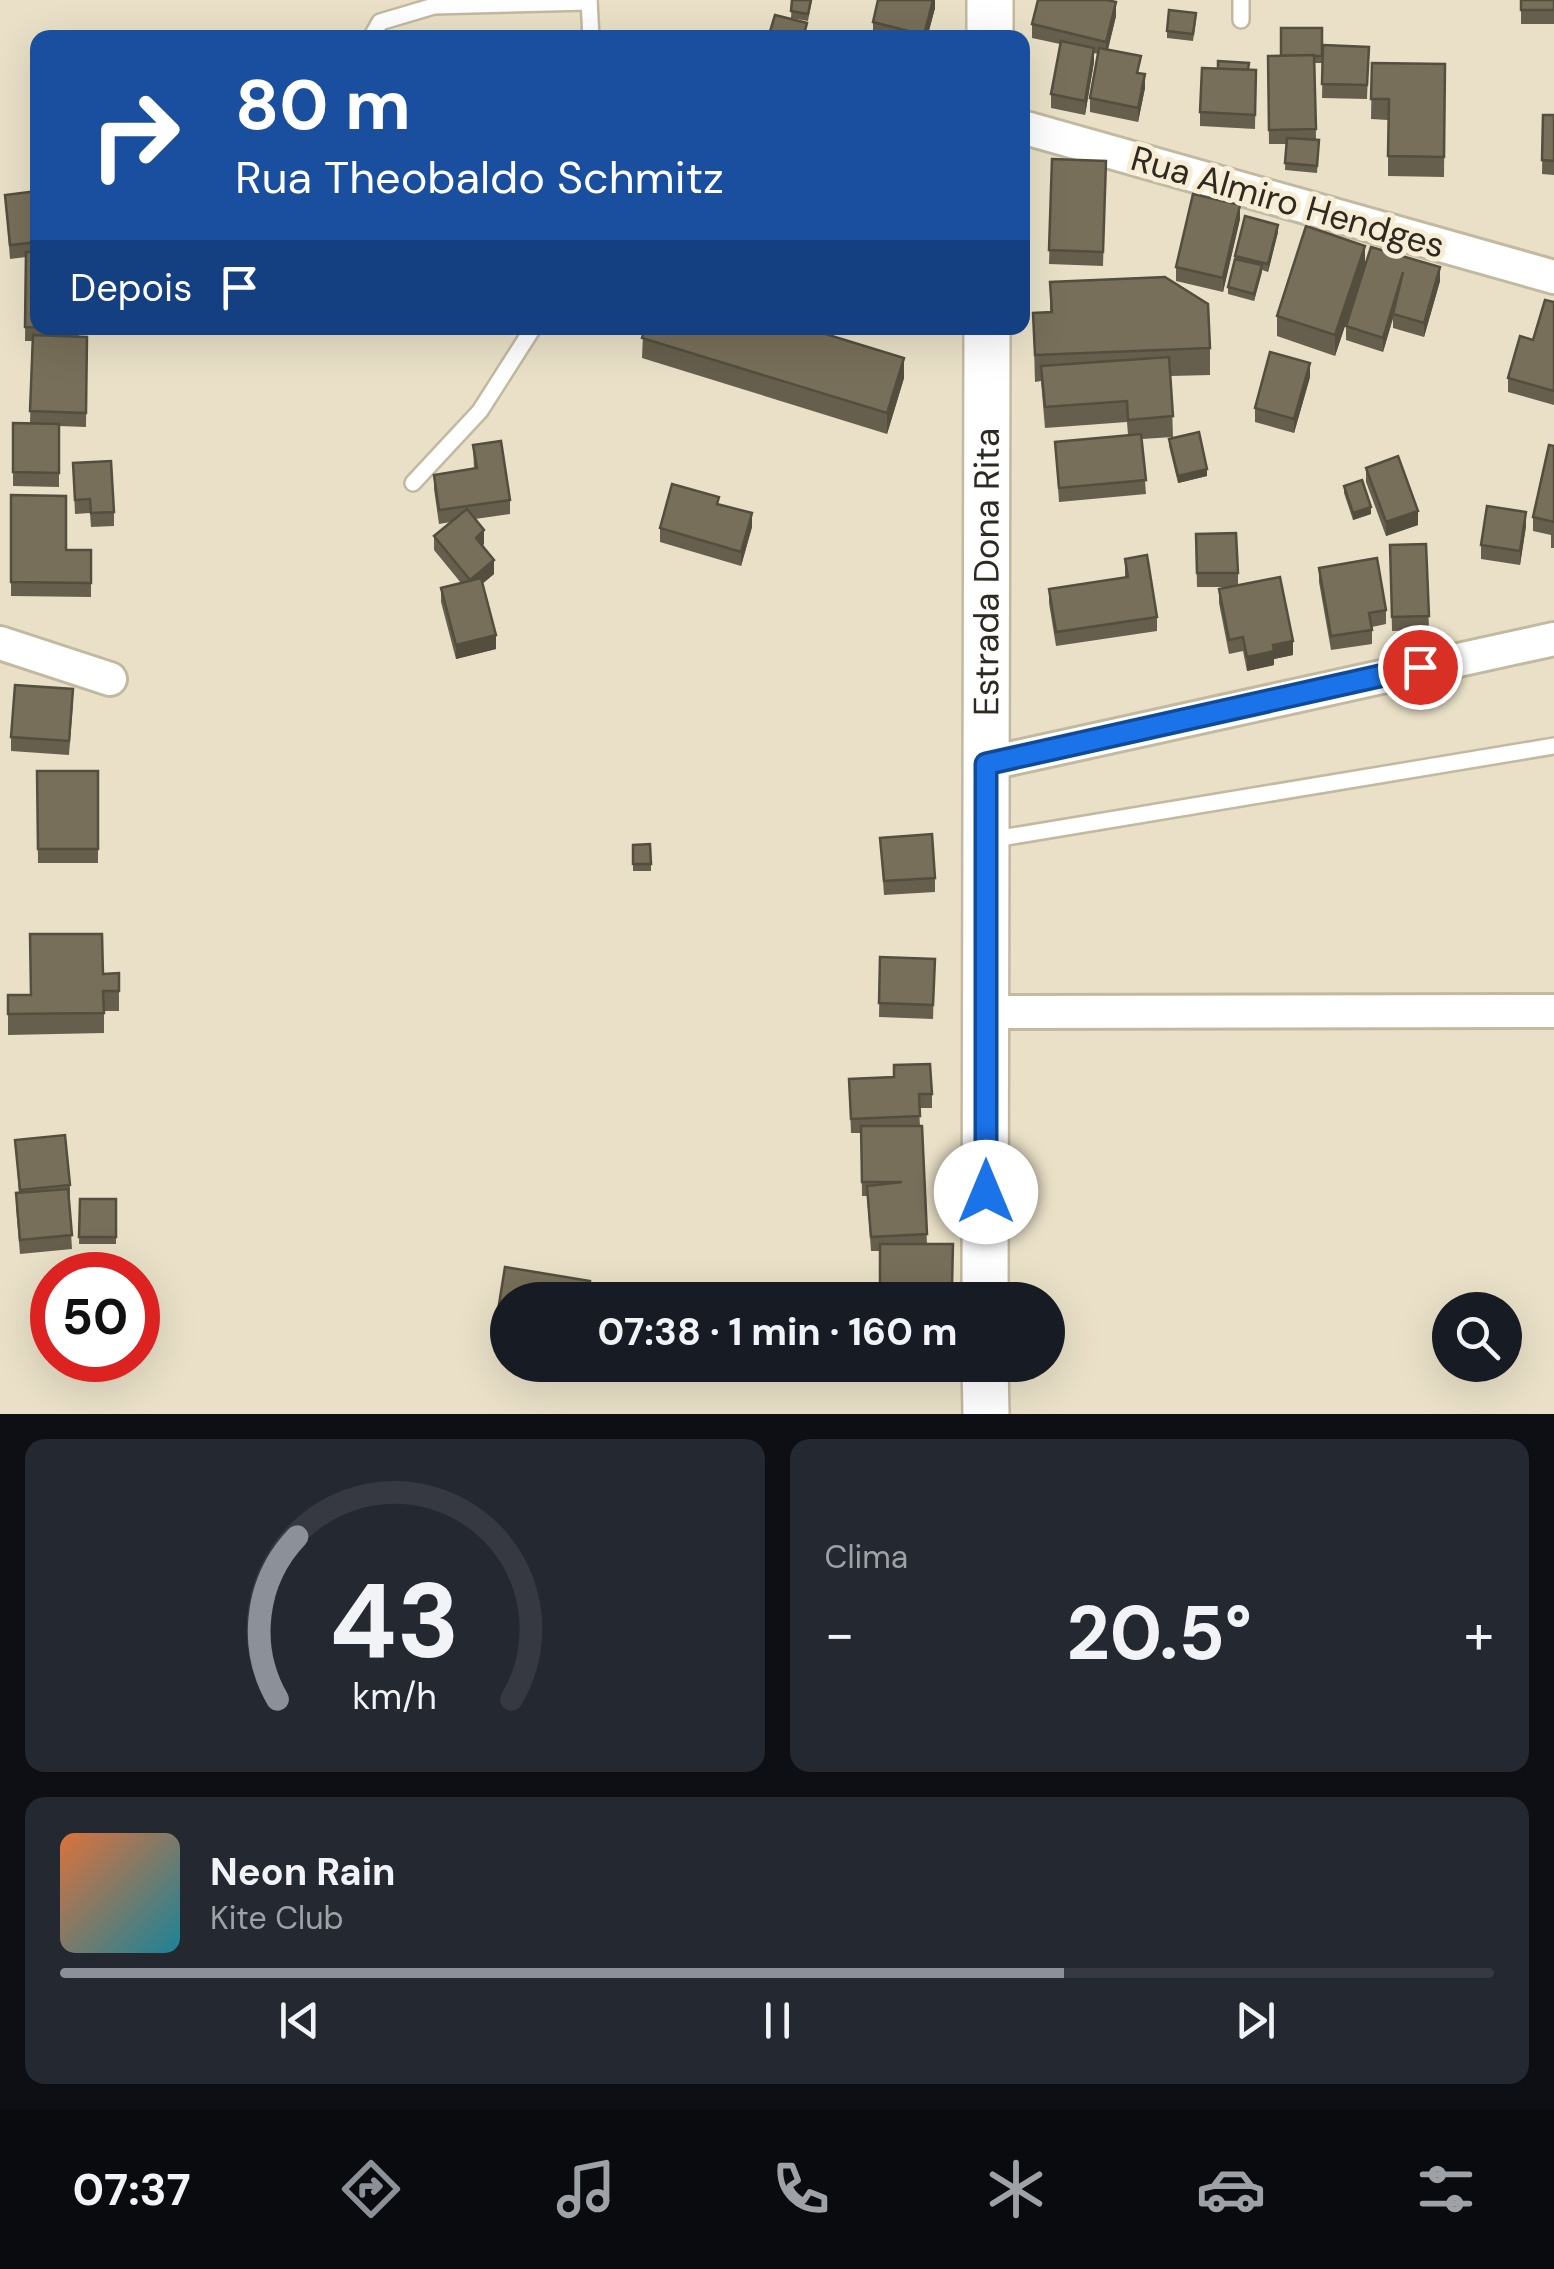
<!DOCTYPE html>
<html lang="pt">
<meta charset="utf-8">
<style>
:root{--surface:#171b24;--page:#242831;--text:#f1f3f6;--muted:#9ea1a6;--line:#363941;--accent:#8c9099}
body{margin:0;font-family:"DM Sans",sans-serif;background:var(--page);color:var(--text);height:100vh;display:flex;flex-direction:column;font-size:38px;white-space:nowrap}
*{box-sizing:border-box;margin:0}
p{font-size:32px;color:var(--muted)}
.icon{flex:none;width:55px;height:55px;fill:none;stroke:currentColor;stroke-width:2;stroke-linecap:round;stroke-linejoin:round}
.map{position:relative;height:1414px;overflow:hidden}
.details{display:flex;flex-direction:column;gap:25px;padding:25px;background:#0d0f14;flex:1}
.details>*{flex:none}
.top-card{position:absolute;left:30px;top:30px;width:1000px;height:305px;border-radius:20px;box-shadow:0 10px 40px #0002;background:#1a4fa0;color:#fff;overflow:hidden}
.controls{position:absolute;left:1432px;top:1292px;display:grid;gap:20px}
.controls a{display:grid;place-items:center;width:90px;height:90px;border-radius:50%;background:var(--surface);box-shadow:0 10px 40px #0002;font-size:50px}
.speed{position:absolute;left:30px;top:1252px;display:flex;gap:20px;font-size:50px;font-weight:700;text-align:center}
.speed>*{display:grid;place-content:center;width:130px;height:130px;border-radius:50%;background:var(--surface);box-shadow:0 10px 40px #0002;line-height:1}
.speed .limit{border:15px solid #d22;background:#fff;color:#111}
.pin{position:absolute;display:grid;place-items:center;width:85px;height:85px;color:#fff;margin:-42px;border:5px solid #fff;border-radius:50%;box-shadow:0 2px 10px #0007}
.me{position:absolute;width:110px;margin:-55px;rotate:0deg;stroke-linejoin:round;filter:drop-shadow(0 0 8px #0008)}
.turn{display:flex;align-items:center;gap:35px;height:210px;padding:0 40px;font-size:45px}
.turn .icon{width:130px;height:130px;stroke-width:2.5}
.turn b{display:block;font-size:70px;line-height:85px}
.then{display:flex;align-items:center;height:95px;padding:0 40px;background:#0003;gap:20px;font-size:38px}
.big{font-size:75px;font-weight:700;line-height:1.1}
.details .card{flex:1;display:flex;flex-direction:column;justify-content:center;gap:15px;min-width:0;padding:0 35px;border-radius:20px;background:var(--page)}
.details .dial{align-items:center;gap:0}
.dial svg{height:260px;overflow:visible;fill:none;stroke:var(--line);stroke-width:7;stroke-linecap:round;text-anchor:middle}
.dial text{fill:var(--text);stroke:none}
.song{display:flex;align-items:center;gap:30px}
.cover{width:120px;height:120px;border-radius:15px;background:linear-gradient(135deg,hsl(20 70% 55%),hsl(190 70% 35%))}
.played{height:10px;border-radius:5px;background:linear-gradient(90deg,var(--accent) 70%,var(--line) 70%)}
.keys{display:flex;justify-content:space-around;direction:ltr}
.heat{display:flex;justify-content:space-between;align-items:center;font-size:55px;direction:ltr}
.details .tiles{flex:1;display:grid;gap:25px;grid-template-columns:1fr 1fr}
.card:last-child{grid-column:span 2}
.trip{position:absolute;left:490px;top:1282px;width:575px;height:100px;border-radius:50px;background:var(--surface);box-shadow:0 10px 40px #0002;font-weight:700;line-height:100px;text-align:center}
.tabs{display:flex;height:160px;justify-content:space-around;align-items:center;background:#090b0e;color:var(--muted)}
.tabs .icon{width:70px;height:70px}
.tabs .active{color:var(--accent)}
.tabs b{font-size:45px;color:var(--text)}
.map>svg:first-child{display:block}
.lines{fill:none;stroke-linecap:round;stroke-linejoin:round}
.lane-casing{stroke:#c2b9a1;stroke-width:20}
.street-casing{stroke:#c2b9a1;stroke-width:38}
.secondary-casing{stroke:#c2b9a1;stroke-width:50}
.lane{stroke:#fff;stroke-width:15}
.street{stroke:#fff;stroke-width:32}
.secondary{stroke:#fff;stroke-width:45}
.wall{fill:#665f4d}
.shaded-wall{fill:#534e3e}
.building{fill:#776f59;stroke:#534e3e;stroke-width:2.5}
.route-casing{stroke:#114b97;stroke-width:25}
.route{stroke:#1a73e8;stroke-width:18}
.labels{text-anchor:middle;stroke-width:10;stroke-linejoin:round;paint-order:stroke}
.street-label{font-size:35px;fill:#2e2a21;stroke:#f6edd4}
</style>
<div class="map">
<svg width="1554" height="1414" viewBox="0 0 1554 1414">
<rect width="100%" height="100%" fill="#e9e0c7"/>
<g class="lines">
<defs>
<g id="lane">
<path d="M 589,0 L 591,38"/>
<path d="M 1241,0 L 1241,20"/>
<path d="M 371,38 L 380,22 L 434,6 L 589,2"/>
<path d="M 413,483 L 480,411 L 533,328"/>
<path d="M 989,840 L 1554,746"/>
</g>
<g id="street">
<path d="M 1022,127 L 1554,277"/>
<path d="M 0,643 L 110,679"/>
<path d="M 986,764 L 1554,639"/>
<path d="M 986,1012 L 1554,1011"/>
</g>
<g id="secondary">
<path d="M 990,38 L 990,0"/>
<path id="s1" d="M 985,1300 L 987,328"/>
<path d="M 985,1365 L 986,1414"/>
</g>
</defs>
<!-- lane casing -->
<use href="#lane" class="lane-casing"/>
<!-- street casing -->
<use href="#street" class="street-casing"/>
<!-- secondary casing -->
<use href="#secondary" class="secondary-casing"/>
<!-- lane -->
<use href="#lane" class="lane"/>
<!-- street -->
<use href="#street" class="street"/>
<!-- secondary -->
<use href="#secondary" class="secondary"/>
</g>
<!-- wall -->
<g class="wall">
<path d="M 792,0 L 812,0 L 808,21 L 791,18 Z"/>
<path d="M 935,0 L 935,8 L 927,38 L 879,38 L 873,36 L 873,22 Z"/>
<rect x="1521" y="0" width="33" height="24"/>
<path d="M 1116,16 L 1108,50 L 1140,73 L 1145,88 L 1138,122 L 1090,112 L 1090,98 L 1098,54 L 1094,53 L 1094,62 L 1085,115 L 1051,108 L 1051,94 L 1060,44 L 1032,38 L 1032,24 Z"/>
<path d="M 1196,20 L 1193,41 L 1167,38 L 1167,31 Z"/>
<path d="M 1322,28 L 1322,63 L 1315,63 L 1316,140 L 1319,140 L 1317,173 L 1285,170 L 1286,144 L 1269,144 L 1268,56 L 1281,56 Z"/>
<path d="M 1323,45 L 1369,47 L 1367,99 L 1322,98 Z"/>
<path d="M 1372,63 L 1445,64 L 1444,177 L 1388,176 L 1388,120 L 1371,119 Z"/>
<path d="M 1248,70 L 1256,70 L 1255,129 L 1200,126 L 1200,112 Z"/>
<path d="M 1543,115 L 1554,115 L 1554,175 L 1542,174 Z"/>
<path d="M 1052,159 L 1106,161 L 1103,266 L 1049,264 Z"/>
<path d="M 38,191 L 38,328 L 80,328 L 79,337 L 87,337 L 86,427 L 59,426 L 59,487 L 13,486 L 13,423 L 30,423 L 32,341 L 25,341 L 26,257 L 10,259 L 5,195 Z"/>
<path d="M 1245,216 L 1278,232 L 1268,272 L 1262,270 L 1254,301 L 1228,294 L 1228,287 Z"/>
<path d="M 1240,219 L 1223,292 L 1176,281 L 1176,267 Z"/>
<path d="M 1365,266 L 1335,356 L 1277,336 L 1277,316 Z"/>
<path d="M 1440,281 L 1424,337 L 1393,328 L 1393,318 L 1383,352 L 1346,340 L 1346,326 Z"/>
<path d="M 1050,282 L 1210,348 L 1210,375 L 1171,376 L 1173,437 L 1142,439 L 1146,494 L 1059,502 L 1055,442 L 1128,435 L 1127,422 L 1045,428 L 1041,381 L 1035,382 L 1033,313 L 1050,312 Z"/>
<path d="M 1554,302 L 1554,405 L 1508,392 L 1508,378 L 1533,340 Z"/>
<path d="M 627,328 L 806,328 L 904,378 L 887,434 L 642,358 L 643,334 Z"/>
<path d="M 1310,377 L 1294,433 L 1255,422 L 1255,408 Z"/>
<path d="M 1169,439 L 1207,476 L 1178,483 L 1169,446 Z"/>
<path d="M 473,445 L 510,500 L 510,514 L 475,519 L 484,544 L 482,546 L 494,574 L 482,584 L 496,649 L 456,659 L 441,602 L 441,588 L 461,583 L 434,550 L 434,536 L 451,522 L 439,524 L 434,489 L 434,475 L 474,469 Z"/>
<path d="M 1554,446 L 1554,548 L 1551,548 L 1551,535 L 1533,531 L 1533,517 Z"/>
<path d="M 73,463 L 114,512 L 114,526 L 91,527 L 90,513 L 75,514 Z"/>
<path d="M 1366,468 L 1418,525 L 1386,536 L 1366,482 Z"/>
<path d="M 1344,486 L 1371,514 L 1353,520 L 1344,493 Z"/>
<path d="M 11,495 L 66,550 L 91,550 L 91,597 L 11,596 Z"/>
<path d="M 719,504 L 752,527 L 741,566 L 660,542 L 660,528 Z"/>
<path d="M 1526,526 L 1520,565 L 1481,559 L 1481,545 Z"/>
<path d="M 1196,534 L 1238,573 L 1238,585 L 1293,655 L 1274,659 L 1274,665 L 1247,671 L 1243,651 L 1229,654 L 1219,603 L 1219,589 L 1227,587 L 1197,587 Z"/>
<path d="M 1426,544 L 1429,630 L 1392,631 L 1390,545 Z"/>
<path d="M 1125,559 L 1157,617 L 1157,631 L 1056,646 L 1049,603 L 1049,589 L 1125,577 Z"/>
<path d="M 1319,568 L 1386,610 L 1386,624 L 1372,627 L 1372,644 L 1331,650 L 1319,582 Z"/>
<path d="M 73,703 L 69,755 L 11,751 L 11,737 Z"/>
<path d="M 37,771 L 98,771 L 98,863 L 38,863 Z"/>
<path d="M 880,838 L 935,878 L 935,892 L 884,895 Z"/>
<path d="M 633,845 L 651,864 L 651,871 L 633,871 Z"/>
<path d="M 880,957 L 935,959 L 933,1019 L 879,1017 Z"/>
<path d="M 119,973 L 119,1011 L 104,1011 L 104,1033 L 8,1035 L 8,995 L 31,995 L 103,974 Z"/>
<path d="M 849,1079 L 932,1094 L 932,1108 L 919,1108 L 920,1126 L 922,1126 L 927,1244 L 953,1244 L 952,1300 L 880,1299 L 880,1251 L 871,1251 L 867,1196 L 862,1196 L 861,1133 L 851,1133 Z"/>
<path d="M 15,1140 L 70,1185 L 70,1199 L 69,1199 L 72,1249 L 20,1254 L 16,1207 L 16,1193 L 19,1193 Z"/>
<path d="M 80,1199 L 116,1199 L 116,1244 L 79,1244 Z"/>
<path d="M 505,1267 L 590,1281 L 589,1300 L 508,1300 L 508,1345 L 495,1343 L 495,1329 Z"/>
<path d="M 848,1365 L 941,1365 L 941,1367 L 849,1368 Z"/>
</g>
<!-- shaded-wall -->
<g class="shaded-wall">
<path d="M 933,0 L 935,0 L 935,8 L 927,38 L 924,38 Z"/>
<path d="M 1116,2 L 1116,16 L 1106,56 L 1106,42 Z"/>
<path d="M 1094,48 L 1094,62 L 1085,115 L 1085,101 Z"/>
<path d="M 1145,74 L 1145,88 L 1138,122 L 1138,108 Z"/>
<path d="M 1240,205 L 1240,219 L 1223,292 L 1223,278 Z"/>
<path d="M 1278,225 L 1278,232 L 1268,272 L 1268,264 Z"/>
<path d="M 1365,246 L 1365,266 L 1335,356 L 1335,335 Z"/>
<path d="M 1262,265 L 1262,272 L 1254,301 L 1254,294 Z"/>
<path d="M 1440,267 L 1440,281 L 1424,337 L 1424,323 Z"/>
<path d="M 1403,272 L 1393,318 L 1383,352 L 1383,338 Z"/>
<path d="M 904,358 L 904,378 L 887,434 L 887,413 Z"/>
<path d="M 1310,363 L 1310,377 L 1294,433 L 1294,419 Z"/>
<path d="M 1207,469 L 1207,476 L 1178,483 L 1178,476 Z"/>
<path d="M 1371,507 L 1371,514 L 1353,520 L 1353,513 Z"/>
<path d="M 1418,511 L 1418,525 L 1386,536 L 1386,522 Z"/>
<path d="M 1526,512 L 1526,526 L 1520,565 L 1520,551 Z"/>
<path d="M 752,513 L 752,527 L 741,566 L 741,552 Z"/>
<path d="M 484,530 L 484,544 L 476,552 L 476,538 Z"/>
<path d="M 494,560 L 494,574 L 470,594 L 470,580 Z"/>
<path d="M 496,635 L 496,649 L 456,659 L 456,645 Z"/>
<path d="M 1293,641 L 1293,655 L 1274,659 L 1274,665 L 1247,671 L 1247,657 L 1273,645 Z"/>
</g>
<!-- building -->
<g class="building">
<path d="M 792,0 L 811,0 L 808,14 L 791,11 Z"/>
<path d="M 878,0 L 933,0 L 924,35 L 873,22 Z"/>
<path d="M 1038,0 L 1107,0 L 1116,2 L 1106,42 L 1032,24 Z"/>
<rect x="1521" y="0" width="33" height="10"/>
<path d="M 1169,10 L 1196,13 L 1193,34 L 1167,31 Z"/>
<path d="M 775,15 L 807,23 L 803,38 L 768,38 Z"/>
<rect x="1281" y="28" width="41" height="28"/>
<path d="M 1061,41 L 1094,48 L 1085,101 L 1051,94 Z"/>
<path d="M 1323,45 L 1369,47 L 1367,85 L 1322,84 Z"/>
<path d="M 1099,48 L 1141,56 L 1137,73 L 1145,74 L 1138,108 L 1090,98 Z"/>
<path d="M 1314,55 L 1316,129 L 1269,130 L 1268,56 Z"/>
<path d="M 1218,61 L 1249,63 L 1248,70 L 1218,69 Z"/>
<path d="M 1372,63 L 1445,64 L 1444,157 L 1388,156 L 1389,99 L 1371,99 Z"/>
<path d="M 1202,68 L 1256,70 L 1255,115 L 1200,112 Z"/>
<path d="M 1543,115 L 1554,115 L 1554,161 L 1542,160 Z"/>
<path d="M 1287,138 L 1319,140 L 1317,166 L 1285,163 Z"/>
<path d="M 1052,159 L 1106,161 L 1103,252 L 1049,250 Z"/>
<path d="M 38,191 L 38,242 L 10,245 L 5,195 Z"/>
<path d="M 1193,194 L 1240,205 L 1223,278 L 1176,267 Z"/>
<path d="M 1245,216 L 1278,225 L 1268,264 L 1235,256 Z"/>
<path d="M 1306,226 L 1365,246 L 1335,335 L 1277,316 Z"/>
<path d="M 1371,247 L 1440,267 L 1424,323 L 1393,314 L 1403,272 L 1383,338 L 1346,326 Z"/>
<path d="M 26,252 L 38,252 L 38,328 L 79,328 L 25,327 Z"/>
<path d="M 1235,259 L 1262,265 L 1254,294 L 1228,287 Z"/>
<path d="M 1165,277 L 1208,304 L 1210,348 L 1035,355 L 1033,313 L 1052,312 L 1050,282 Z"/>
<path d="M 1545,300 L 1554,302 L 1554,391 L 1508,378 L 1520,336 L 1533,340 Z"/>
<path d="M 645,328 L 806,328 L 904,358 L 887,413 L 642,338 Z"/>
<path d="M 33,335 L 87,337 L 86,413 L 30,411 Z"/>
<path d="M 1270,352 L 1310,363 L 1294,419 L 1255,408 Z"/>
<path d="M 1169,357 L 1173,416 L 1128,420 L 1127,401 L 1045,407 L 1041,366 Z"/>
<path d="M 13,423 L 59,424 L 59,473 L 13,472 Z"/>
<path d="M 1199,432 L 1207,469 L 1178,476 L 1169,439 Z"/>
<path d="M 1141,434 L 1146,480 L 1059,488 L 1055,442 Z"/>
<path d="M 501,441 L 510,500 L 439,510 L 434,475 L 477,468 L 473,445 Z"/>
<path d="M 1549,445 L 1554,446 L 1554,522 L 1533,517 Z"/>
<path d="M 1398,456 L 1418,511 L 1386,522 L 1366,468 Z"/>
<path d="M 111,461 L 114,512 L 91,513 L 90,499 L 75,500 L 73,463 Z"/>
<path d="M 1362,480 L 1371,507 L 1353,513 L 1344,486 Z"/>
<path d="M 672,484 L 719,497 L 717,504 L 752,513 L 741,552 L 660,528 Z"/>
<path d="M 11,495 L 66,496 L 66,550 L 91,550 L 91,583 L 11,582 Z"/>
<path d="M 1487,506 L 1526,512 L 1520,551 L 1481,545 Z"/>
<path d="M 467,509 L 484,530 L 476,538 L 494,560 L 470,580 L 434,536 Z"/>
<path d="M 1236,533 L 1238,573 L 1197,573 L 1196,534 Z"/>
<path d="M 1426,544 L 1429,616 L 1392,617 L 1390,545 Z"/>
<path d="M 1147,555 L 1157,617 L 1056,632 L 1049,589 L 1128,577 L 1125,559 Z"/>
<path d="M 1377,558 L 1386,610 L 1369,613 L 1372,630 L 1331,636 L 1319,568 Z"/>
<path d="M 1280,577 L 1293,641 L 1273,645 L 1274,651 L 1247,657 L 1243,637 L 1229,640 L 1219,589 Z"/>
<path d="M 481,578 L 496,635 L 456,645 L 441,588 Z"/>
<path d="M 15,685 L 73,689 L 69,741 L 11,737 Z"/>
<path d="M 37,771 L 98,771 L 98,849 L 38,849 Z"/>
<path d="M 932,834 L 935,878 L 884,881 L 880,838 Z"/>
<path d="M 650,844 L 651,864 L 633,864 L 633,845 Z"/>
<path d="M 30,934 L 102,934 L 103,974 L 119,973 L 119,991 L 103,991 L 104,1013 L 8,1014 L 8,995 L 31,995 Z"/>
<path d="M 880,957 L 935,959 L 933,1005 L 879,1003 Z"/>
<path d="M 930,1064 L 932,1094 L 919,1094 L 920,1116 L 851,1119 L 849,1079 L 894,1077 L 894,1065 Z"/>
<path d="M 861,1126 L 922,1126 L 927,1234 L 871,1237 L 867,1186 L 902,1182 L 862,1182 Z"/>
<path d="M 65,1135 L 70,1185 L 20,1190 L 15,1140 Z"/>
<path d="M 68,1189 L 72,1235 L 20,1240 L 16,1193 Z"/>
<path d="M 80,1199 L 116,1199 L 116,1237 L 79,1237 Z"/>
<path d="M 880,1244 L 953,1244 L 952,1286 L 880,1285 Z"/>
<path d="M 505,1267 L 590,1281 L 587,1300 L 508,1300 L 508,1331 L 495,1329 Z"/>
</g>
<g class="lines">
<defs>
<path id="route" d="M 986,1192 L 986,764 L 1420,667"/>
</defs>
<!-- route casing -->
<use href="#route" class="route-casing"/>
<!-- route -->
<use href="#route" class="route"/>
</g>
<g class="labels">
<!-- street labels -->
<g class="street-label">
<text transform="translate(1288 202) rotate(16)" y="12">Rua Almiro Hendges</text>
<text dy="12" stroke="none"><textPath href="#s1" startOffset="728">Estrada Dona Rita</textPath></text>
</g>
</g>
</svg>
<div class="controls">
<a><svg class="icon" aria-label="search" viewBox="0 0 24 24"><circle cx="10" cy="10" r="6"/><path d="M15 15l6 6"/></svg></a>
</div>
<div class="speed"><div class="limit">50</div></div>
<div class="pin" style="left:1420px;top:667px;background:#d93025"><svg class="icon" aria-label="arrive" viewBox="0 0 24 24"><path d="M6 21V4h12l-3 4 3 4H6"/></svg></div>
<svg class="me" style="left:986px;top:1192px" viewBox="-20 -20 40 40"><circle r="19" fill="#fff"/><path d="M0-13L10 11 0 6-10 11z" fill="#1a73e8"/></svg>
<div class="trip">07:38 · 1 min · 160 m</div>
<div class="top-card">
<div class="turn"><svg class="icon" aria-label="right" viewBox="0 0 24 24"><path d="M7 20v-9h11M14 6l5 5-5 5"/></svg><div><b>80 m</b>Rua Theobaldo Schmitz</div></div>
<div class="then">Depois<svg class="icon" aria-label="arrive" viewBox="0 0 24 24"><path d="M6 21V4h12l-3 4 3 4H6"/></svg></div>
</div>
</div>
<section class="details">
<div class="tiles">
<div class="card dial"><svg viewBox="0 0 100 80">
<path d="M14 69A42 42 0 1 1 86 69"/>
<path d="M14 69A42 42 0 0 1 20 19" stroke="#8c9099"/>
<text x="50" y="56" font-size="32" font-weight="700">43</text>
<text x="50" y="72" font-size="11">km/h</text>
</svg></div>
<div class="card"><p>Clima</p>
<div class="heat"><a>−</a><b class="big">20.5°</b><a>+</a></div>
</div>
<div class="card">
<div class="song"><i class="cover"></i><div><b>Neon Rain</b><p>Kite Club</p></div></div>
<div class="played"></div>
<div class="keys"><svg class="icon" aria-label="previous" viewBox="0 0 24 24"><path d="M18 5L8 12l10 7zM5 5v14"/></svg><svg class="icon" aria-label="pause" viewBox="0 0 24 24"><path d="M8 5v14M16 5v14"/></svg><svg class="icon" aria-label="next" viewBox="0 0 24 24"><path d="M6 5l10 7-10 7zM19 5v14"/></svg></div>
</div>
</div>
</section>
<nav class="tabs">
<b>07:37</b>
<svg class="icon active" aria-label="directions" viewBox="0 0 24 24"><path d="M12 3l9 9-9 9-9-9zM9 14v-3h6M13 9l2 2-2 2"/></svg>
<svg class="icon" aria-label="music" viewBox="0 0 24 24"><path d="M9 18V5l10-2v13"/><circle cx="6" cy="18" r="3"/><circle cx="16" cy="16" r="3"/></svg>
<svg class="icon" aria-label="phone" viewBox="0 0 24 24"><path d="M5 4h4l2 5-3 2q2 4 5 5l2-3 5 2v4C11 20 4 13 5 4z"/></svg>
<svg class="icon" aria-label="climate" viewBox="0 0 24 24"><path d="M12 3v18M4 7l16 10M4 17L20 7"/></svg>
<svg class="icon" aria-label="car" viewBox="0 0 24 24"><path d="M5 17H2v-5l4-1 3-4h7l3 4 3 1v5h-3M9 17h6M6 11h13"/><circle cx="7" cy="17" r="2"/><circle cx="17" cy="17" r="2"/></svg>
<svg class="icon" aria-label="filters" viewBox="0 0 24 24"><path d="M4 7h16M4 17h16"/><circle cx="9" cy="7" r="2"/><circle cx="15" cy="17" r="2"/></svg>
</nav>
